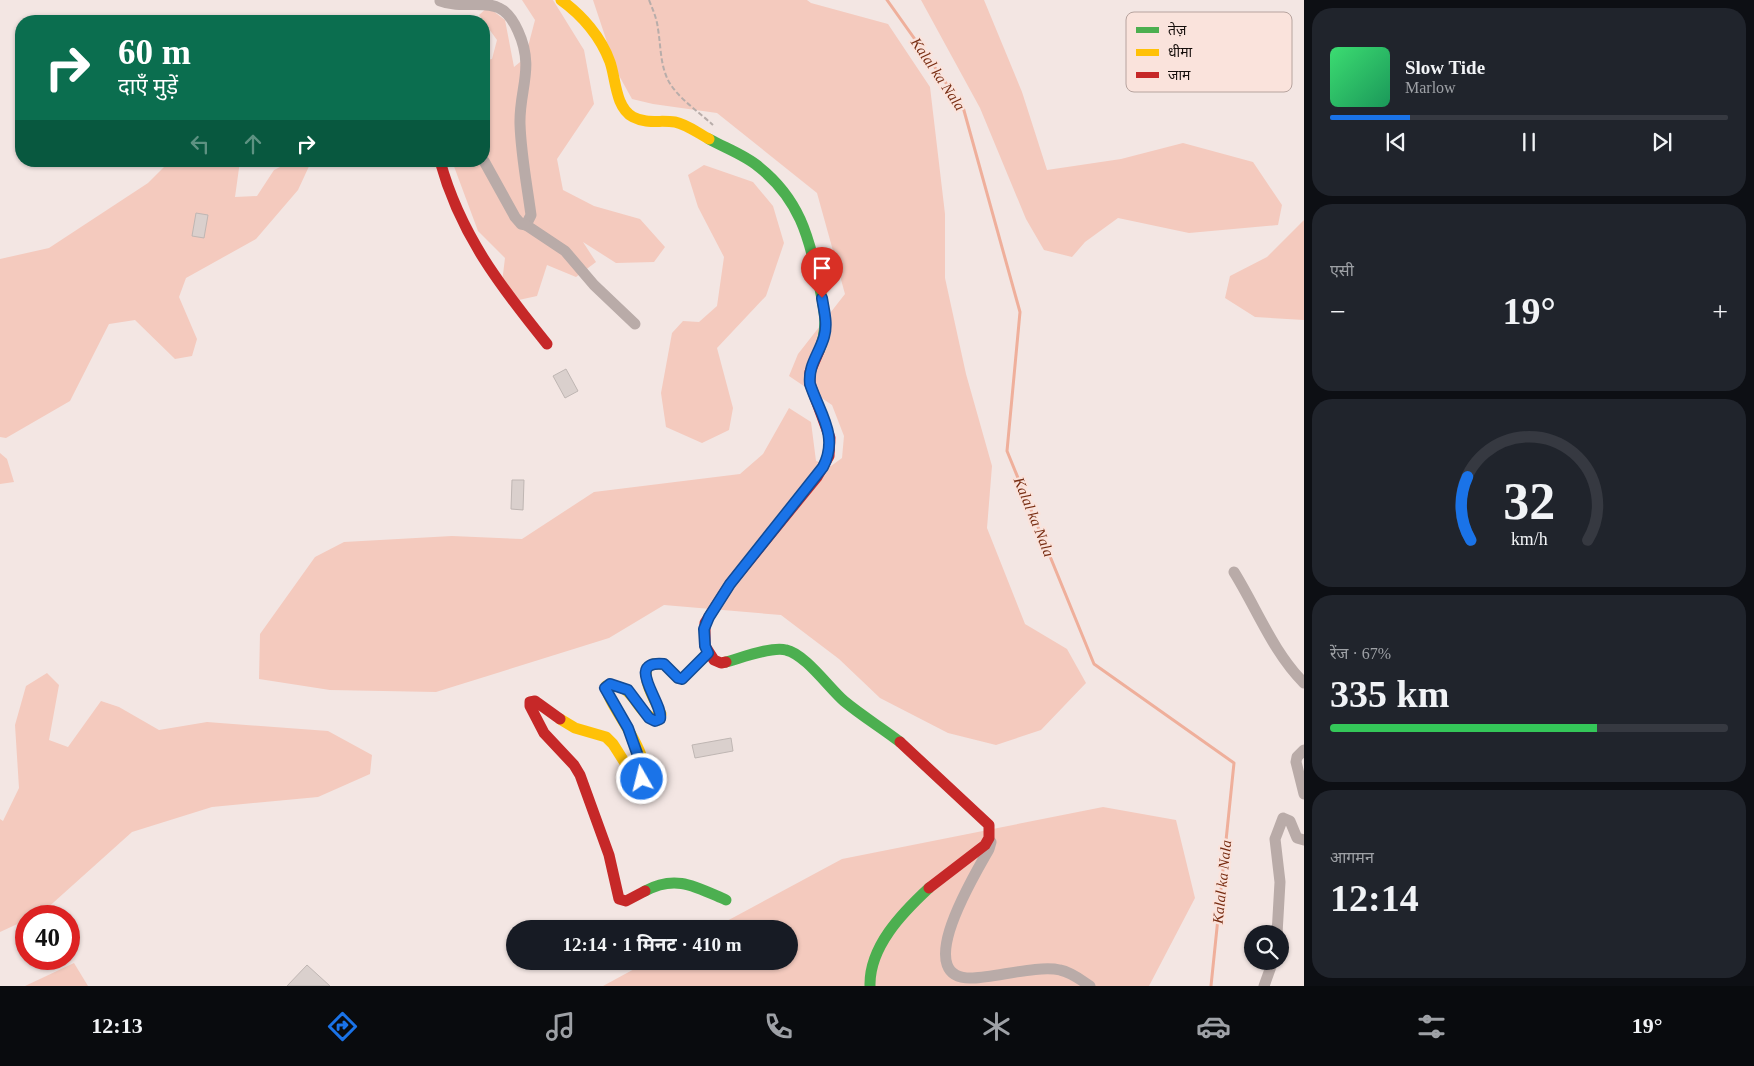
<!DOCTYPE html>
<html lang="hi">
<meta charset="utf-8">
<style>
:root{--surface:#171b24;--page:#20242c;--text:#f1f3f6;--muted:#9ea1a6;--line:#363941;--accent:#1a73e8}
body{margin:0;font-family:"Times New Roman","Noto Sans Devanagari",serif;background:var(--page);color:var(--text);height:100vh;display:flex;flex-direction:column;font-size:19px;white-space:nowrap}
*{box-sizing:border-box;margin:0}
p{font-size:16px;color:var(--muted)}
.icon{flex:none;width:28px;height:28px;fill:none;stroke:currentColor;stroke-width:2;stroke-linecap:round;stroke-linejoin:round}
.map{position:relative;flex:1;overflow:hidden}
.sheet{display:flex;flex-direction:column;gap:8px;padding:8px;background:#0d0f14;width:450px}
.sheet>*{flex:none}
.hud{position:absolute;left:15px;top:15px;width:475px;height:152px;border-radius:20px;box-shadow:0 1px 4px #0004;background:#0b6e4f;color:#fff;overflow:hidden}
.controls{position:absolute;left:1244px;top:925px;display:grid;gap:10px}
.controls a{display:grid;place-items:center;width:45px;height:45px;border-radius:50%;background:var(--surface);box-shadow:0 1px 4px #0004;font-size:25px}
.speed{position:absolute;left:15px;top:905px;display:flex;gap:10px;font-size:25px;font-weight:700;text-align:center}
.speed>*{display:grid;place-content:center;width:65px;height:65px;border-radius:50%;background:var(--surface);box-shadow:0 1px 4px #0004;line-height:1}
.speed .limit{border:8px solid #d22;background:#fff;color:#111}
.pin{position:absolute;display:grid;place-items:center;width:42px;height:42px;color:#fff;margin:-51px -21px;border-radius:50% 50% 50% 0;rotate:-45deg;box-shadow:0 0 5px #0007}
.pin .icon{rotate:45deg}
.me{position:absolute;width:55px;margin:-28px;rotate:352deg;stroke-linejoin:round;filter:drop-shadow(0 0 4px #0008)}
.turn{display:flex;align-items:center;gap:18px;height:105px;padding:0 20px;font-size:22px}
.turn .icon{width:65px;height:65px;stroke-width:2.5}
.turn b{display:block;font-size:35px;line-height:42px}
.lanes{display:flex;align-items:center;height:48px;padding:0 20px;background:#0003;justify-content:center;gap:25px;direction:ltr}
.lanes .off{opacity:.35}
.big{font-size:38px;font-weight:700;line-height:1.1}
.sheet .widget{flex:1;display:flex;flex-direction:column;justify-content:center;gap:8px;min-width:0;padding:0 18px;border-radius:20px;background:var(--page)}
.sheet .dial{align-items:center;gap:0}
.dial svg{height:130px;overflow:visible;fill:none;stroke:var(--line);stroke-width:7;stroke-linecap:round;text-anchor:middle}
.dial text{fill:var(--text);stroke:none}
.song{display:flex;align-items:center;gap:15px}
.cover{width:60px;height:60px;border-radius:8px;background:linear-gradient(135deg,hsl(140 70% 55%),hsl(150 70% 35%))}
.played{height:5px;border-radius:2px;background:linear-gradient(90deg,var(--accent) 20%,var(--line) 20%)}
.keys{display:flex;justify-content:space-around;direction:ltr}
.heat{display:flex;justify-content:space-between;align-items:center;font-size:28px;direction:ltr}
.charge{height:8px;border-radius:4px;background:linear-gradient(90deg,#34c759 67%,var(--line) 0)}
.trip{position:absolute;left:506px;top:920px;width:292px;height:50px;border-radius:25px;background:var(--surface);box-shadow:0 1px 4px #0004;font-weight:700;line-height:50px;text-align:center}
.dock{display:flex;height:80px;justify-content:space-around;align-items:center;background:#090b0e;color:var(--muted)}
.dock .icon{width:35px;height:35px}
.dock .current{color:var(--accent)}
.dock b{font-size:22px;color:var(--text)}
main{display:flex;flex:1;min-height:0}
.map>svg:first-child{display:block}
.green{fill:#f4cabe}
.lines{fill:none;stroke-linecap:round;stroke-linejoin:round}
.stream{stroke:#efaf9b;stroke-width:3}
.building{fill:#dad0cd;stroke:#bfb6b3}
.path{stroke:#b8adaa;stroke-width:2;stroke-dasharray:5 2.5;stroke-linecap:butt}
.street{stroke:#b9aba8;stroke-width:11}
.fast{stroke:#4caf50;stroke-width:11}
.slow{stroke:#ffc107;stroke-width:11}
.jam{stroke:#c62828;stroke-width:11}
.route-casing{stroke:#114b97;stroke-width:12}
.route{stroke:#1a73e8;stroke-width:9}
.labels{text-anchor:middle;stroke-width:4.5;stroke-linejoin:round;paint-order:stroke}
.water-label{font-size:15px;font-style:italic;fill:#782d12;stroke:#fae3dc}
.key{fill:#fae3dc;stroke:#b6a39e;stroke-width:1}
.key-label{font-size:14px;fill:#160f0c}
</style>
<main>
<div class="map">
<svg width="1304" height="986" viewBox="0 0 1304 986">
<rect width="100%" height="100%" fill="#f3e6e3"/>
<!-- green -->
<g class="green">
<path d="M 522,0 L 553,0 L 584,50 L 594,104 L 557,159 L 563,190 L 594,206 L 640,219 L 665,247 L 654,262 L 616,263 L 583,242 L 596,262 L 576,277 L 547,265 L 537,296 L 514,301 L 501,291 L 505,258 L 478,231 L 452,161 L 484,161 L 484,60 L 492,59 L 497,40 L 479,15 L 488,7 L 505,20 L 514,67 L 525,58 L 535,20 Z"/>
<path d="M 593,0 L 807,0 L 811,3 L 888,24 L 930,87 L 945,214 L 945,278 L 966,374 L 992,466 L 987,528 L 1025,624 L 1067,649 L 1086,683 L 1041,730 L 996,745 L 948,733 L 880,698 L 839,659 L 781,615 L 664,605 L 609,638 L 436,692 L 330,690 L 259,679 L 260,634 L 315,557 L 344,542 L 452,536 L 522,539 L 594,492 L 740,474 L 763,454 L 789,408 L 811,422 L 816,461 L 831,466 L 842,458 L 844,436 L 832,405 L 789,376 L 798,354 L 845,294 L 817,193 L 717,113 L 653,104 L 632,99 L 617,72 Z"/>
<path d="M 921,0 L 984,0 L 1022,92 L 1047,170 L 1121,159 L 1183,143 L 1253,162 L 1282,205 L 1278,225 L 1189,233 L 1118,218 L 1085,242 L 1072,257 L 1044,250 L 1026,219 L 980,108 Z"/>
<path d="M 170,161 L 240,161 L 235,197 L 257,196 L 274,170 L 286,164 L 287,161 L 311,162 L 298,190 L 256,239 L 186,278 L 179,297 L 197,339 L 192,356 L 175,359 L 135,320 L 109,324 L 70,401 L 6,438 L 0,437 L 0,259 L 49,248 L 148,183 Z"/>
<path d="M 704,165 L 753,182 L 773,206 L 784,243 L 766,296 L 717,348 L 733,408 L 729,430 L 702,443 L 666,427 L 661,393 L 672,333 L 683,321 L 699,322 L 717,306 L 724,257 L 698,207 L 688,175 Z"/>
<path d="M 1304,220 L 1304,320 L 1255,317 L 1225,298 L 1230,276 L 1267,257 Z"/>
<path d="M 0,453 L 7,459 L 14,482 L 0,484 Z"/>
<path d="M 47,673 L 59,685 L 49,740 L 68,747 L 101,701 L 119,707 L 159,730 L 207,722 L 328,731 L 372,755 L 370,774 L 318,797 L 212,807 L 132,832 L 44,911 L 34,916 L 26,916 L 26,920 L 0,932 L 0,819 L 3,821 L 19,788 L 15,725 L 26,686 Z"/>
<path d="M 1103,807 L 1176,820 L 1195,898 L 1149,986 L 603,986 L 649,961 L 790,961 L 790,929 L 712,929 L 842,859 Z"/>
<path d="M 74,963 L 88,986 L 25,986 Z"/>
</g>
<g class="lines">
<!-- stream -->
<path class="stream" d="M 887,0 L 963,107 L 1020,312 L 1007,451 L 1094,664 L 1234,763 L 1211,986"/>
</g>
<!-- building -->
<g class="building">
<path d="M 196,213 L 208,215 L 204,238 L 192,236 Z"/>
<path d="M 566,369 L 578,391 L 565,398 L 553,376 Z"/>
<path d="M 512,480 L 524,480 L 523,510 L 511,509 Z"/>
<path d="M 731,738 L 733,751 L 695,758 L 692,745 Z"/>
<path d="M 307,965 L 330,986 L 287,986 Z"/>
</g>
<g class="lines">
<!-- path -->
<path class="path" d="M 649,0 C 653,10 657,19 658,29 C 661,47 660,65 669,82 C 679,99 699,112 713,125"/>
<!-- street -->
<g class="street">
<path d="M 440,1 C 460,9 484,0 499,8 C 508,12 514,22 518,31 C 535,68 519,89 520,124 C 521,155 527,185 531,215 L 526,225 L 521,224 L 515,217 L 484,161"/>
<path d="M 526,225 L 565,251 L 594,285 L 635,324"/>
<path d="M 1234,572 C 1257,609 1273,652 1304,683"/>
<path d="M 1304,750 L 1297,757 L 1296,762 L 1304,794"/>
<path d="M 991,842 L 989,849 C 977,871 908,981 973,978 C 997,977 1039,965 1060,970 C 1071,972 1081,980 1090,986"/>
<path d="M 1277,934 L 1280,882 L 1275,839 L 1283,818 L 1290,821 L 1297,838 L 1304,840"/>
<path d="M 1264,986 L 1273,961"/>
</g>
<!-- fast -->
<g class="fast">
<path d="M 709,139 C 725,148 745,155 759,167 C 799,199 809,236 819,284 C 824,308 829,327 819,351"/>
<path d="M 726,662 C 741,658 772,646 786,650 C 805,654 829,688 844,701 C 862,716 882,728 900,742"/>
<path d="M 645,891 C 676,874 696,887 726,900"/>
<path d="M 870,986 C 869,947 902,913 929,888"/>
</g>
<!-- slow -->
<g class="slow">
<path d="M 561,0 C 582,15 601,37 610,62 C 616,79 615,107 633,117 C 646,124 661,120 675,122 C 686,124 698,133 709,139"/>
<path d="M 560,719 L 575,728 L 606,737 L 613,744 L 632,774 L 640,780 C 657,757 607,707 606,686 C 637,682 633,714 658,720 L 661,714 C 655,700 643,683 647,668 L 653,664 L 664,664 L 678,678 L 682,679 L 708,653"/>
</g>
<!-- jam -->
<g class="jam">
<path d="M 440,161 C 460,234 500,286 547,344"/>
<path d="M 726,662 L 721,663 L 714,660 L 705,646 L 705,623 L 730,584 L 817,477 L 829,456 L 830,438 L 810,384 L 810,372 L 819,351"/>
<path d="M 560,719 L 535,701 L 530,702 L 530,706 L 544,733 L 574,765 L 580,775 L 609,855 L 619,899 L 626,901 L 645,891"/>
<path d="M 900,742 L 989,825 L 989,838 L 985,845 L 929,888"/>
</g>
</g>
<g class="lines">
<defs>
<path id="route" d="M 642,779 L 643,770 L 628,728 L 605,688 L 610,684 L 628,690 L 649,718 L 655,721 L 660,719 C 664,703 623,660 664,664 L 678,678 L 682,679 L 708,653 L 705,646 L 704,629 L 709,617 L 730,584 L 823,467 C 839,436 820,414 810,384 C 808,365 819,354 824,337 C 828,324 824,311 822,298"/>
</defs>
<!-- route casing -->
<use href="#route" class="route-casing"/>
<!-- route -->
<use href="#route" class="route"/>
</g>
<g class="labels">
<!-- water labels -->
<g class="water-label">
<text transform="translate(938 74) rotate(56)" y="5">Kalal ka Nala</text>
<text transform="translate(1034 517) rotate(68)" y="5">Kalal ka Nala</text>
<text transform="translate(1222 882) rotate(-84)" y="5">Kalal ka Nala</text>
</g>
</g>
<!-- legend -->
<rect x="1126" y="12" width="166" height="80" rx="8" class="key"/>
<rect x="1136" y="27" width="23" height="6" fill="#4caf50"/>
<rect x="1136" y="49" width="23" height="7" fill="#ffc107"/>
<rect x="1136" y="72" width="23" height="6" fill="#c62828"/>
<g class="key-label">
<text x="1168" y="35">तेज़</text>
<text x="1168" y="57">धीमा</text>
<text x="1168" y="80">जाम</text>
</g>
</svg>
<div class="controls">
<a><svg class="icon" aria-label="search" viewBox="0 0 24 24"><circle cx="10" cy="10" r="6"/><path d="M15 15l6 6"/></svg></a>
</div>
<div class="speed"><div class="limit">40</div></div>
<div class="pin" style="left:822px;top:298px;background:#d93025"><svg class="icon" aria-label="arrive" viewBox="0 0 24 24"><path d="M6 21V4h12l-3 4 3 4H6"/></svg></div>
<svg class="me" style="left:642px;top:779px" viewBox="-20 -20 40 40"><circle r="17" fill="#1a73e8" stroke="#fff" stroke-width="3"/><path d="M0-11L8 9 0 5-8 9z" fill="#fff"/></svg>
<div class="trip">12:14 · 1 मिनट · 410 m</div>
<div class="hud">
<div class="turn"><svg class="icon" aria-label="right" viewBox="0 0 24 24"><path d="M7 20v-9h11M14 6l5 5-5 5"/></svg><div><b>60 m</b>दाएँ मुड़ें</div></div>
<div class="lanes"><svg class="icon off" aria-label="left" viewBox="0 0 24 24"><path d="M17 20v-9H6M10 6l-5 5 5 5"/></svg><svg class="icon off" aria-label="ahead" viewBox="0 0 24 24"><path d="M12 20V5M6 11l6-6 6 6"/></svg><svg class="icon" aria-label="right" viewBox="0 0 24 24"><path d="M7 20v-9h11M14 6l5 5-5 5"/></svg></div>
</div>
</div>
<section class="sheet">
<div class="widget">
<div class="song"><i class="cover"></i><div><b>Slow Tide</b><p>Marlow</p></div></div>
<div class="played"></div>
<div class="keys"><svg class="icon" aria-label="previous" viewBox="0 0 24 24"><path d="M18 5L8 12l10 7zM5 5v14"/></svg><svg class="icon" aria-label="pause" viewBox="0 0 24 24"><path d="M8 5v14M16 5v14"/></svg><svg class="icon" aria-label="next" viewBox="0 0 24 24"><path d="M6 5l10 7-10 7zM19 5v14"/></svg></div>
</div>
<div class="widget"><p>एसी</p>
<div class="heat"><a>−</a><b class="big">19°</b><a>+</a></div>
</div>
<div class="widget dial"><svg viewBox="0 0 100 80">
<path d="M14 69A42 42 0 1 1 86 69"/>
<path d="M14 69A42 42 0 0 1 12 30" stroke="#1a73e8"/>
<text x="50" y="56" font-size="32" font-weight="700">32</text>
<text x="50" y="72" font-size="11">km/h</text>
</svg></div>
<div class="widget"><p>रेंज · 67%</p><b class="big">335 km</b><div class="charge"></div></div>
<div class="widget"><p>आगमन</p><b class="big">12:14</b></div>
</section>
</main>
<nav class="dock">
<b>12:13</b>
<svg class="icon current" aria-label="directions" viewBox="0 0 24 24"><path d="M12 3l9 9-9 9-9-9zM9 14v-3h6M13 9l2 2-2 2"/></svg>
<svg class="icon" aria-label="music" viewBox="0 0 24 24"><path d="M9 18V5l10-2v13"/><circle cx="6" cy="18" r="3"/><circle cx="16" cy="16" r="3"/></svg>
<svg class="icon" aria-label="phone" viewBox="0 0 24 24"><path d="M5 4h4l2 5-3 2q2 4 5 5l2-3 5 2v4C11 20 4 13 5 4z"/></svg>
<svg class="icon" aria-label="climate" viewBox="0 0 24 24"><path d="M12 3v18M4 7l16 10M4 17L20 7"/></svg>
<svg class="icon" aria-label="car" viewBox="0 0 24 24"><path d="M5 17H2v-5l4-1 3-4h7l3 4 3 1v5h-3M9 17h6M6 11h13"/><circle cx="7" cy="17" r="2"/><circle cx="17" cy="17" r="2"/></svg>
<svg class="icon" aria-label="filters" viewBox="0 0 24 24"><path d="M4 7h16M4 17h16"/><circle cx="9" cy="7" r="2"/><circle cx="15" cy="17" r="2"/></svg>
<b>19°</b>
</nav>
